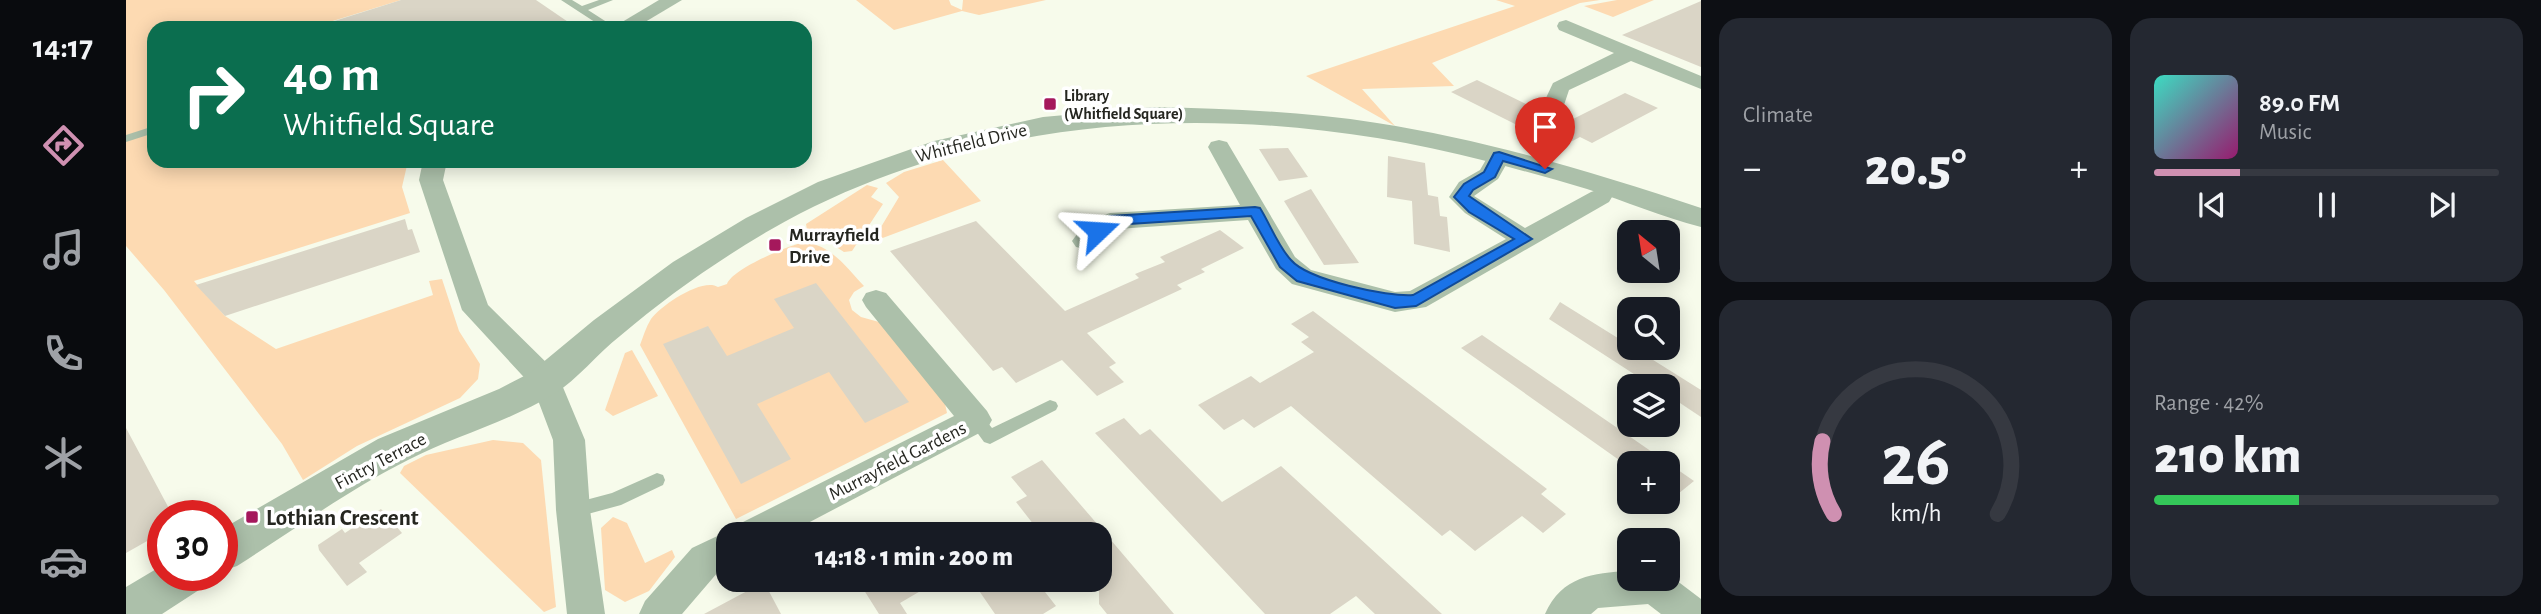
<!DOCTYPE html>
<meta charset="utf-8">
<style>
:root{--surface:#171b24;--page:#242831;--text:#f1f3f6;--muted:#9ea1a6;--line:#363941;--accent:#cf90b1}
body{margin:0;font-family:"Alegreya Sans",sans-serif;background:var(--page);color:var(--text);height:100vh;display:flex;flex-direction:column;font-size:26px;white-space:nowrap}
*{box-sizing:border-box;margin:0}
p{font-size:23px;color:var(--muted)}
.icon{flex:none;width:38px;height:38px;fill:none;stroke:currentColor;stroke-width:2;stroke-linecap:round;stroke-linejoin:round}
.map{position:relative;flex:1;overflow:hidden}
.side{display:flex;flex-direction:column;gap:18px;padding:18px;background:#0d0f14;width:840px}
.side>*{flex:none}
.guide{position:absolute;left:21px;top:21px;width:665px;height:147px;border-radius:21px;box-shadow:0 4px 18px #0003;background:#0b6e4f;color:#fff;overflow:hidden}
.needle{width:46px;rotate:330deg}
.tools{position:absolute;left:1491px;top:220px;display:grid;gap:14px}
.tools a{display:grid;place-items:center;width:63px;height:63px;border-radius:14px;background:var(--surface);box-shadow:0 4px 18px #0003;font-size:35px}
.speed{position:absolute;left:21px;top:500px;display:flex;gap:14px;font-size:35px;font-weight:700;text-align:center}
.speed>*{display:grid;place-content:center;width:91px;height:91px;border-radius:50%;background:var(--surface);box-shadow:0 4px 18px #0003;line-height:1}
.speed .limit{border:10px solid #d22;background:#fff;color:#111}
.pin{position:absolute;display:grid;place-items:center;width:60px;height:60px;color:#fff;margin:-72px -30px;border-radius:50% 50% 50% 0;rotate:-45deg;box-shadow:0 0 7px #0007}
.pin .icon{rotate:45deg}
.me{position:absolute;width:77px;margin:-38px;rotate:70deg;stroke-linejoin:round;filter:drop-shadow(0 0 5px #0008)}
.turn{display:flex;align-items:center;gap:24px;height:147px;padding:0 21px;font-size:32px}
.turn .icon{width:91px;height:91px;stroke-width:2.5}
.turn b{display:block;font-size:49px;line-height:60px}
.big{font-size:52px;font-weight:800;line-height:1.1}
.side .tile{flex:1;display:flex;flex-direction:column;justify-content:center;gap:10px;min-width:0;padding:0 24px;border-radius:21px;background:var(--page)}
.side .dial{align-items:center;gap:0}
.dial svg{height:182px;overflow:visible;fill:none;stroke:var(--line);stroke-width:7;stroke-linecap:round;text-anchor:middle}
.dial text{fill:var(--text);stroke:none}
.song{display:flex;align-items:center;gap:21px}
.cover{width:84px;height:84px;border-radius:10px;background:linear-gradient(135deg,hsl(170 70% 55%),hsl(320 70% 35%))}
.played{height:7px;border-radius:4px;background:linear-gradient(90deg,var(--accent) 25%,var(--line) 25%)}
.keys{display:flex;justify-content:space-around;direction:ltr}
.heat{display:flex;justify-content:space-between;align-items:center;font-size:38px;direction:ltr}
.charge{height:10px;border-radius:5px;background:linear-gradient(90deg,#34c759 42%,var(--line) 0)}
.side .tiles{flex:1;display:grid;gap:18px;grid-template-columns:repeat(2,1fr)}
.trip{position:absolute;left:590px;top:522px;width:396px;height:70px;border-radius:21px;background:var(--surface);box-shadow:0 4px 18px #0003;font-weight:800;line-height:70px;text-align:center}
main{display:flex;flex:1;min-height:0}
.dock{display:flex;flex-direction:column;width:126px;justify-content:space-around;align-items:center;background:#090b0e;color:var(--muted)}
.dock .icon{width:49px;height:49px}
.dock .current{color:var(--accent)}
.dock b{font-size:32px;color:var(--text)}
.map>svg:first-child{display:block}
.green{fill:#fddab2}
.building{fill:#dad5c6}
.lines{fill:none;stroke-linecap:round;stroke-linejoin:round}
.service{fill:#acc0aa;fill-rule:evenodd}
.minor{fill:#acc0aa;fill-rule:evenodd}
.tertiary{fill:#acc0aa;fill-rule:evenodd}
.route{fill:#1a73e8;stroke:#114b97;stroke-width:2}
.poi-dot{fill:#a5185c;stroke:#fff;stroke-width:2.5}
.labels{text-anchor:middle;stroke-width:7;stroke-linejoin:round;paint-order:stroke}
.far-poi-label{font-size:16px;font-weight:bold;fill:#252620;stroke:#fff;text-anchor:start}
.street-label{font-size:19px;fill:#252620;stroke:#fff}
.poi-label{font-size:19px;font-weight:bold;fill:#252620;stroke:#fff;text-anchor:start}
.near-poi-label{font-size:23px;font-weight:bold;fill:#252620;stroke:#fff;text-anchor:start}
</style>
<main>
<nav class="dock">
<b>14:17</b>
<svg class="icon current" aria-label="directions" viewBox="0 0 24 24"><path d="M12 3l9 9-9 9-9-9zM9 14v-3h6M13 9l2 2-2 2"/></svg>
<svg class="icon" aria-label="music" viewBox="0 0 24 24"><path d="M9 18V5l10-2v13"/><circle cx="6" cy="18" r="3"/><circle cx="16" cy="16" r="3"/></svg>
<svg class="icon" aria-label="phone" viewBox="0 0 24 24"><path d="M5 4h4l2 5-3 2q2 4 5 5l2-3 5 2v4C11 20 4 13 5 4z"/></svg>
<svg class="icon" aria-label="climate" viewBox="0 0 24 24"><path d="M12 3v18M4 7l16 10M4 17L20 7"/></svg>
<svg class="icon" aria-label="car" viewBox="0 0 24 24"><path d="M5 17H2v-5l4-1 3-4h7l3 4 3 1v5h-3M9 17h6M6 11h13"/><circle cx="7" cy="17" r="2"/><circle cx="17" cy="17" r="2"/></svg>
</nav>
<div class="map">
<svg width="1575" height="614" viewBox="0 0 1575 614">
<rect width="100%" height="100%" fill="#f7fbeb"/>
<!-- green -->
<g class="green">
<path d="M 0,0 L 275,0 L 197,24 L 200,28 L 28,28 L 28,161 L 282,161 L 276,187 L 284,213 L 68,281 L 99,316 L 150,349 L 307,295 L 303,281 L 316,279 L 333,331 L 354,364 L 352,379 L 334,398 L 231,446 L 177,480 L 156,444 L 38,290 L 0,246 Z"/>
<path d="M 730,0 L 823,0 L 825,5 L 836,10 L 837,0 L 920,0 L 853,15 L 836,11 L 768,30 Z"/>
<path d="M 1370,0 L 1474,0 L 1454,3 L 1306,63 L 1328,86 L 1236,89 L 1269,126 L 1180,76 L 1389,6 Z"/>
<path d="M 1491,0 L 1528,0 L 1487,17 L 1458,6 Z"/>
<path d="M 817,160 L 855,201 L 746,242 L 773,197 L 760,183 L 778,172 Z"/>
<path d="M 741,185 L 752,188 L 745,197 L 757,204 L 726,251 L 718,252 L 701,241 L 682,235 L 680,224 Z"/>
<path d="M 679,242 C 706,246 720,267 738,286 L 728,292 L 723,300 L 726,310 L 735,317 L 753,322 L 818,399 L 821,413 L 610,519 L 514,345 C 517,337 520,327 525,319 C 535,305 577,277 592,287 L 601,284 C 606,269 663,245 679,242 Z"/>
<path d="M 506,350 L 532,396 L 487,416 L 479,410 L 499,353 Z"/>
<path d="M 367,440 L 397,443 L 415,460 L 430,607 L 418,612 L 274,473 L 278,466 L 300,455 Z"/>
<path d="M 487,517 L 501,523 L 519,563 L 546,550 L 549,557 L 523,591 L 499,602 L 479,590 L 475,528 Z"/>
</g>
<!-- building -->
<g class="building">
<path d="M 275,0 L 410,0 L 451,28 L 203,28 L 202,23 Z"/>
<path d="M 1575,1 L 1575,67 L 1496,35 Z"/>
<path d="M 1351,80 L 1439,123 L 1499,93 L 1532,108 L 1466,143 L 1454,137 L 1435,147 L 1325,92 Z"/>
<path d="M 1162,148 L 1182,177 L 1153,181 L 1133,149 Z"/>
<path d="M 1262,156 L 1299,163 L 1302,195 L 1312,197 L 1314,216 L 1321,217 L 1324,252 L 1288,244 L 1286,201 L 1261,197 Z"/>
<path d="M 1185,189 L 1210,228 L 1233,263 L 1198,265 L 1158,201 Z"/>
<path d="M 279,219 L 282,230 L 286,229 L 294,252 L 99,316 L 70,285 Z"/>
<path d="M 850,221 L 939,311 L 1013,278 L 1009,274 L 1039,262 L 1034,257 L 1094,230 L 1118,248 L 1075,269 L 1079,272 L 1051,285 L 1056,289 L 961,333 L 990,363 L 983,367 L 998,382 L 971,396 L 936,360 L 890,383 L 876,367 L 867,371 L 764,251 Z"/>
<path d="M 690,283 L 783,402 L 739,423 L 703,372 L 631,404 L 665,459 L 615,484 L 537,344 L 582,326 L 601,356 L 668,328 L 648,299 Z"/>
<path d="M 1434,302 L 1503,345 L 1503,348 L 1508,348 L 1575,390 L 1575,417 L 1542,395 L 1542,387 L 1528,387 L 1423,319 Z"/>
<path d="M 1187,311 L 1421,489 L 1415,494 L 1440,514 L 1417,533 L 1396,516 L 1349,551 L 1324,530 L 1316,536 L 1165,406 L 1128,428 L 1117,419 L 1098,430 L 1072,405 L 1125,376 L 1134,383 L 1188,352 L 1175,342 L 1183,337 L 1165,324 Z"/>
<path d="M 1356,335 L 1503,436 L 1568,481 L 1547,498 L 1542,495 L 1542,464 L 1503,464 L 1503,467 L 1335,348 Z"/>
<path d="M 998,418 L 1014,435 L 1024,429 L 1096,502 L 1155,466 L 1316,614 L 1249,614 L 1230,596 L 1204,614 L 1139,614 L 969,433 Z"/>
<path d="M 0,428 L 47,516 L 37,516 L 37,532 L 0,553 Z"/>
<path d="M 916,460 L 966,518 L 1048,614 L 981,614 L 973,604 L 973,534 L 915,534 L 890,502 L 901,496 L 885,477 Z"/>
<path d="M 255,509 L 276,533 L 233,563 L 241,572 L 221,586 L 193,550 L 192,545 L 216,529 L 219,533 Z"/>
<path d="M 731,579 L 815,579 L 774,603 L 781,614 L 753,614 Z"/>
<path d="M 845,579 L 894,579 L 902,589 L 912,583 L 930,606 L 917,614 L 869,614 Z"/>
<path d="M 638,582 L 655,614 L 578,614 Z"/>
</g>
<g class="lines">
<!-- service -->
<g class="service">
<path d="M 435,0 L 446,0 L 456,6 L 473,0 L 487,0 L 462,10 L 490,28 L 478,28 Z"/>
<path d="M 28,126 L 28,133 L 0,142 L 0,135 Z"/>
<path d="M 924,400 L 930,402 L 932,406 L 930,410 L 864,444 L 858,442 L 842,420 L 844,416 C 856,412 860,420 866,428 Z"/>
<path d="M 531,473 L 537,475 L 539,480 L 537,485 L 495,505 L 447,518 L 441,515 L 438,510 L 441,505 L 486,493 Z"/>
</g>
<!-- minor -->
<g class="minor">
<path d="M 533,0 L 556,0 L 509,28 L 486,28 Z"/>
<path d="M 1440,20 L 1575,76 L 1575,89 L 1505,61 L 1443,90 L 1438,105 L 1422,105 L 1419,100 L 1427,83 L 1488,53 L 1433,30 L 1431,26 L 1433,22 Z"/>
<path d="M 1093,140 L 1101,142 L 1104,147 L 1169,257 L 1185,270 L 1269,292 L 1284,291 L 1380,239 L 1339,213 L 1323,197 L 1333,182 L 1354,170 L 1365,151 L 1381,151 L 1385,156 L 1372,179 L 1348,196 L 1399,228 L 1465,192 L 1474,189 L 1483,192 L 1486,197 L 1483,202 L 1300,307 L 1269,312 L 1166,284 L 1150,269 L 1122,220 L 991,229 L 968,247 L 959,249 L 950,247 L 946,241 C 954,229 970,217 984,213 L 1114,205 L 1082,147 L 1085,142 Z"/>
<path d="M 297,161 L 321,161 L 317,180 L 362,305 L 431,373 L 459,440 L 464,510 L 479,614 L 441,614 L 430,510 L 427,440 L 407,387 L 336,310 L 293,180 Z"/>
<path d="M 750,290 L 760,293 L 861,411 L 866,420 L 861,429 L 661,534 L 602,534 L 602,566 L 592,572 L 556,614 L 513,614 L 519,601 L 566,548 L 602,531 L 609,534 L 615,523 L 828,416 L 740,307 L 736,300 L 740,293 Z"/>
<path d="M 1503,571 L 1503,579 L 1542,579 L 1542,574 L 1575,599 L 1575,614 L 1535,614 L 1522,604 L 1472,608 L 1465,614 L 1419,614 C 1436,576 1467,573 1503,571 Z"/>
</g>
<!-- tertiary -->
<g class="tertiary">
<path d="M 1028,107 C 1103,109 1177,111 1251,123 C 1361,140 1469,173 1575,208 L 1575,227 C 1536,217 1499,201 1461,189 C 1428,179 1394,170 1360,161 C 1122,100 862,105 644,230 C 591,261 541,296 494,336 C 471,354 452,379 428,394 C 382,422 329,436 282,460 C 222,490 168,530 111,566 L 96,571 L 96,529 L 252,439 L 373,389 L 404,373 L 468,320 L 547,262 L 620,218 L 692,182 L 808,141 L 917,117 Z"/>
<path d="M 37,565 L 37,576 L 80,576 L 73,590 L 36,614 L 0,614 L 0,587 Z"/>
</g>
</g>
<!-- route -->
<path class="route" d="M 1373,152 L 1426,169 L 1419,173 L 1377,161 L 1369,177 L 1347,190 L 1343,196 L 1406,239 L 1290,306 L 1269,308 L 1171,281 L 1154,267 L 1125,216 L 988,225 L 972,236 L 965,231 L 984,216 L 1129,207 L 1134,208 C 1144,224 1152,246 1165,260 C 1182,280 1261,297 1287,295 L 1388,239 L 1343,212 L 1328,197 L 1338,184 L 1358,172 L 1368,153 Z"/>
<!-- markers -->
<g class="poi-dot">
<rect x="917" y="97" width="14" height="14" rx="3.5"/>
<rect x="642" y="238" width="14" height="14" rx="3.5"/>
<rect x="119" y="510" width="14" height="14" rx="3.5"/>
</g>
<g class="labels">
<!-- far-poi labels -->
<g class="far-poi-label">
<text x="938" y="101">Library<tspan x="938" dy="18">(Whitfield Square)</tspan></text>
</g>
<!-- street labels -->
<g class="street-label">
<text transform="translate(845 142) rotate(-14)" y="7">Whitfield Drive</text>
<text transform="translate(254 460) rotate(-28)" y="7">Fintry Terrace</text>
<text transform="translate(771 460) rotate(-27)" y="7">Murrayfield Gardens</text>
</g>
<!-- poi labels -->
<g class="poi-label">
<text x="663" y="241">Murrayfield<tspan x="663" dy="22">Drive</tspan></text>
</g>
<!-- near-poi labels -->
<g class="near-poi-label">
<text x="140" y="525">Lothian Crescent</text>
</g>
</g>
</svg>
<div class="tools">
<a><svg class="needle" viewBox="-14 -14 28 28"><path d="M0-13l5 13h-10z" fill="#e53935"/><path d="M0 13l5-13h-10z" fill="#9ea1a6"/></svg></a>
<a><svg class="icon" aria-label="search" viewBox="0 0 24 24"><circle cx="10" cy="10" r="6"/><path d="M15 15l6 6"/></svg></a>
<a><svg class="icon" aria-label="layers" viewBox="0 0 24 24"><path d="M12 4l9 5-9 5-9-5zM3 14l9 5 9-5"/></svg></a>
<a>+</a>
<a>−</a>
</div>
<div class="speed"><div class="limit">30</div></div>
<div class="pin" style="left:1419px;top:169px;background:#d93025"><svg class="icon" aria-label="arrive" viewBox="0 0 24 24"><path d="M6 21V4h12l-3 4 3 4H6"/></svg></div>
<svg class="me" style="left:972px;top:231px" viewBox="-20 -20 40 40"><path d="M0-17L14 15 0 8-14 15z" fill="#1a73e8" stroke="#fff" stroke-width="4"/></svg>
<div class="trip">14:18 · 1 min · 200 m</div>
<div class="guide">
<div class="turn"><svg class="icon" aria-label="right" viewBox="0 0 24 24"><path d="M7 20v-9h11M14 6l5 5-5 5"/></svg><div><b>40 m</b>Whitfield Square</div></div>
</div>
</div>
<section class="side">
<div class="tiles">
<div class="tile"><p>Climate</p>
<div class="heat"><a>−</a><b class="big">20.5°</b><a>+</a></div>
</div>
<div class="tile">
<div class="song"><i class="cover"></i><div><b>89.0 FM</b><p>Music</p></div></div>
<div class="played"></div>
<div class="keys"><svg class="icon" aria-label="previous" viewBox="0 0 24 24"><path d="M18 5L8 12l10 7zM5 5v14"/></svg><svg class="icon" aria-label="pause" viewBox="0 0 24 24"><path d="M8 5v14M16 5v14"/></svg><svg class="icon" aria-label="next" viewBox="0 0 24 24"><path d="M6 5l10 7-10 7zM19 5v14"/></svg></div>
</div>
<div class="tile dial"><svg viewBox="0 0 100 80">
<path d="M14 69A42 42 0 1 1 86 69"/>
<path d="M14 69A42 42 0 0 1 9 37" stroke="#cf90b1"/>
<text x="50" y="56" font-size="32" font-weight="700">26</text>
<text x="50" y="72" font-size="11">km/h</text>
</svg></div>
<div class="tile"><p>Range · 42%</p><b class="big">210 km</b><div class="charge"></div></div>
</div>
</section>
</main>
